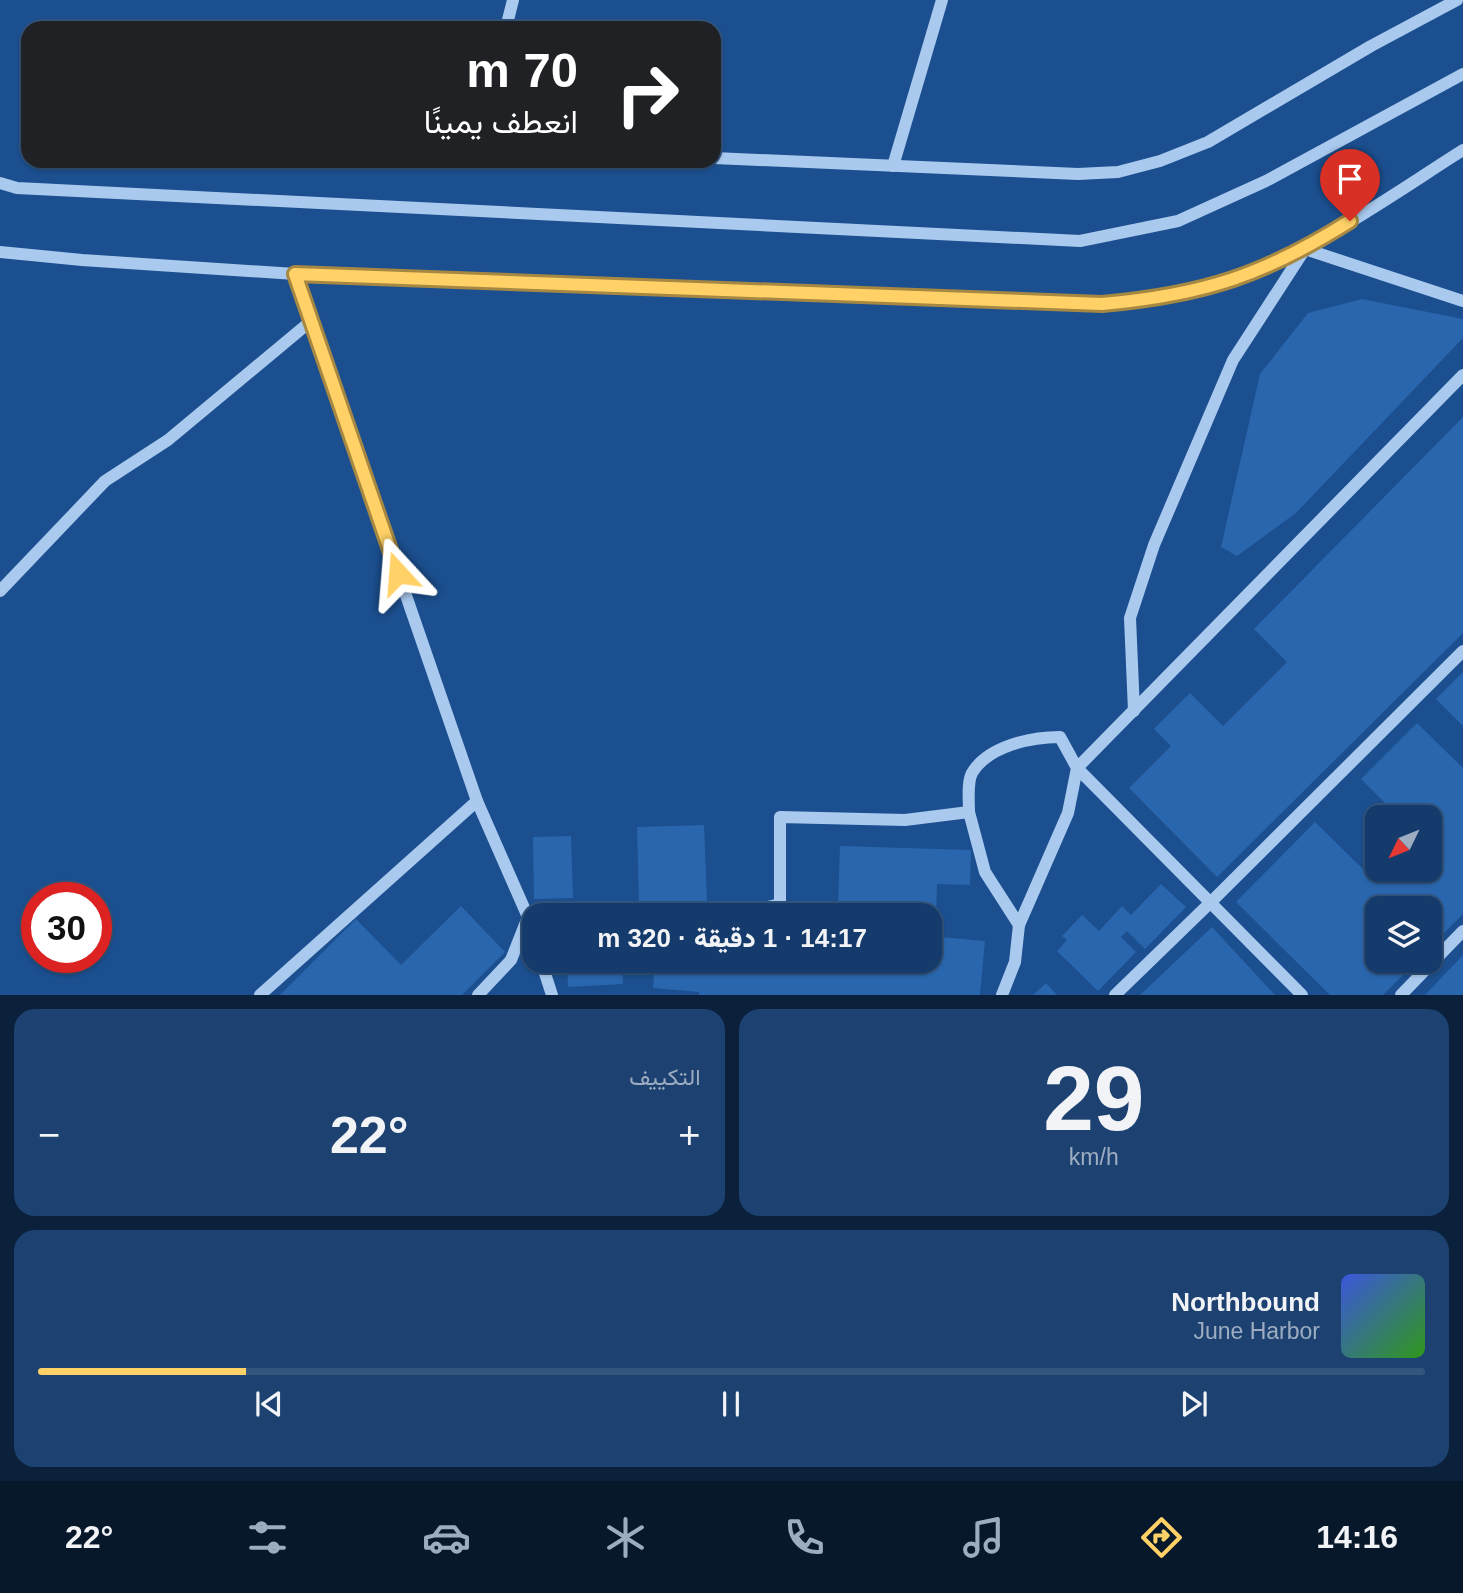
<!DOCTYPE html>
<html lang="ar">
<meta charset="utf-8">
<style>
:root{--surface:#143b6b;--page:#1d4271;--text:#f1f3f6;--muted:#9dadc1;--line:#33557e;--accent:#ffd166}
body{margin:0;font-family:Helvetica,Vazirmatn,sans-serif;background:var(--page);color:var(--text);direction:rtl;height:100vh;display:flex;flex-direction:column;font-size:26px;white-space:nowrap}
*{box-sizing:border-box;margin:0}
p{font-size:23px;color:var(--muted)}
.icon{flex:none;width:38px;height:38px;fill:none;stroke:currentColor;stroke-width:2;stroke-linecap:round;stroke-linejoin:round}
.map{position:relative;height:995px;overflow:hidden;direction:ltr}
.sheet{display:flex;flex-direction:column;gap:14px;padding:14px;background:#0b203b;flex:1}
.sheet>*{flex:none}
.guide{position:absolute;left:21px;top:21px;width:700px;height:147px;border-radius:21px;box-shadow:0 2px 5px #0004,0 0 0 2px var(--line);direction:rtl;background:#202124;color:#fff;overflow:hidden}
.needle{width:46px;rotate:227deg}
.tools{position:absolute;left:1365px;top:805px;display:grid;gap:14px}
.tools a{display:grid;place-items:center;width:77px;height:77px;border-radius:14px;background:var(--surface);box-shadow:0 2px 5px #0004,0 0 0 2px var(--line);font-size:35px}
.speed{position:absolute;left:21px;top:882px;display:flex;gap:14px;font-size:35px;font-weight:700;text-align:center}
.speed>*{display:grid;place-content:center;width:91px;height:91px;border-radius:50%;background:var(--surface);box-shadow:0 2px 5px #0004,0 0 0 2px var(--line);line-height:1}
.speed .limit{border:10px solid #d22;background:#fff;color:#111}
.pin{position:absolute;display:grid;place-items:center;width:60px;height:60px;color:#fff;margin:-72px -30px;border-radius:50% 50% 50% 0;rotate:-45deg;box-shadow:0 0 7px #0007}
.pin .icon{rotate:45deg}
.me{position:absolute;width:77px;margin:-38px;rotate:341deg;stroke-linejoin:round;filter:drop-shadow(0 0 5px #0008)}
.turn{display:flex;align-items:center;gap:24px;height:147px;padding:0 28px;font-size:32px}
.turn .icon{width:91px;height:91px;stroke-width:2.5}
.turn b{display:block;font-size:49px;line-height:60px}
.big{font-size:52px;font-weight:800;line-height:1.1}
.sheet .widget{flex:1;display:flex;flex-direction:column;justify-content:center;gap:10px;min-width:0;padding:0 24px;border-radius:21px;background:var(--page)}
.sheet .dial{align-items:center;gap:0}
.dial b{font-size:91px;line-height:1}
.song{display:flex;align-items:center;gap:21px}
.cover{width:84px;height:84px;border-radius:10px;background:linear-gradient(135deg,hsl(230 70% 55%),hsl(110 70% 35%))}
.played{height:7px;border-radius:4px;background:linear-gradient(90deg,var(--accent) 15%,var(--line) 15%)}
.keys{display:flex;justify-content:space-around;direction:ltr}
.heat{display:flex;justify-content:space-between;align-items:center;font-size:38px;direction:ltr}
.sheet .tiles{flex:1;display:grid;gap:14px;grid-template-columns:1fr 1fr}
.widget:last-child{grid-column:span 2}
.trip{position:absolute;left:522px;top:903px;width:420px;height:70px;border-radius:21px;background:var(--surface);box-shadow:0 2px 5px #0004,0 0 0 2px var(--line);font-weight:800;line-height:70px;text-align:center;direction:rtl}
.tabs{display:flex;height:112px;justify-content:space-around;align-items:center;background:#08182b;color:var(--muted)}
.tabs .icon{width:49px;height:49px}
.tabs .selected{color:var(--accent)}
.tabs b{font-size:32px;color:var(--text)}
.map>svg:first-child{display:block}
.building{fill:#2a66ad}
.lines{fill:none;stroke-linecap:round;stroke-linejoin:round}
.minor{stroke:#a9c9ee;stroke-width:12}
.route-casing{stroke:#a68842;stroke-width:18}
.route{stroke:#ffd166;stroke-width:12}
</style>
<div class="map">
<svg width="1463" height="995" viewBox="0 0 1463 995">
<rect width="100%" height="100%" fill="#1b4f8f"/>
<!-- building -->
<g class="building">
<path d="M 1362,299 L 1463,319 L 1463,338 L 1296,513 L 1237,556 L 1221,547 L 1260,374 L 1308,313 Z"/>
<path d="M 1463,417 L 1463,633 L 1217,877 L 1129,788 L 1171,746 L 1154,729 L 1190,693 L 1223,726 L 1287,662 L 1254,629 Z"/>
<path d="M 1463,672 L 1463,726 L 1436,699 Z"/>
<path d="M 1417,723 L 1463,768 L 1463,914 L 1430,947 L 1430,908 L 1377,908 L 1377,961 L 1417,961 L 1383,995 L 1330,995 L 1236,902 L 1315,822 L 1365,871 L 1377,858 L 1377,870 L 1430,870 L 1430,817 L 1399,817 L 1361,779 Z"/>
<path d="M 704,825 L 707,901 L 639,902 L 637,827 Z"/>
<path d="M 571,836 L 573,898 L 534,899 L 533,837 Z"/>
<path d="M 840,846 L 971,850 L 970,885 L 937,884 L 936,913 L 838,909 Z"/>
<path d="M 1161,884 L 1186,907 L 1145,949 L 1127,931 L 1121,937 L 1136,952 L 1098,991 L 1057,951 L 1067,940 L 1062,936 L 1082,915 L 1099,931 L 1122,906 L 1131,915 Z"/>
<path d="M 461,906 L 505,952 L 462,995 L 280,995 L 356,919 L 401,965 Z"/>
<path d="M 1212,927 L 1275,995 L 1140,995 Z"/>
<path d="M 929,936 L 985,941 L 980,995 L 699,995 L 699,992 L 653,988 L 655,961 L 929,961 Z"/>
<path d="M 1463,955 L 1463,995 L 1425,995 Z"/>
<path d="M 567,961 L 622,961 L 623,984 L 568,987 Z"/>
<path d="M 1046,983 L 1057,995 L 1033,995 Z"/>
</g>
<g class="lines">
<!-- minor -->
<g class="minor">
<path d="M 506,28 L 513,0"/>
<path d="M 714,158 L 1078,174 L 1118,172 L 1160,161 L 1208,142 L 1371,46 L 1457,0"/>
<path d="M 893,166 L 942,0"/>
<path d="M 0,183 L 17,188 L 1080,241 L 1178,221 L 1266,181 L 1463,74"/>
<path d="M 0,252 L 82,260 L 295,274 L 1102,304 C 1137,301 1174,299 1208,289 C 1302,260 1381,202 1463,150"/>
<path d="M 295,274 L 477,801 L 528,917 L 511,960 L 478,995"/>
<path d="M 0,591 L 105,481 L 168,440 L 311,321"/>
<path d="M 1134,711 L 1130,618 L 1154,545 L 1233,360 L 1305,249 L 1463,301"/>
<path d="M 969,812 L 985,872 L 1019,925"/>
<path d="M 545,915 L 605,910 L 689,915"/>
<path d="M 735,915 L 780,904 L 780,817 L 905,820 L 969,812 C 969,801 967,782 972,773 C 988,746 1031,737 1060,737 L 1077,768 L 1068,813 L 1019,925 L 1015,962 L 1002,995"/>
<path d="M 541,961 L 552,995"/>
<path d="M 260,995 L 477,801"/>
<path d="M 1115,995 L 1212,901 L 1463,651"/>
<path d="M 1302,995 L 1077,768 L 1463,375"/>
<path d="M 1401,995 L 1463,931"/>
</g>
</g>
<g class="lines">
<defs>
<path id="route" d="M 398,573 L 295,274 L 1102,304 C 1204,295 1264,275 1350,221"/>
</defs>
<!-- route casing -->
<use href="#route" class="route-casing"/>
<!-- route -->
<use href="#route" class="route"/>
</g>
</svg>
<div class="tools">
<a><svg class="needle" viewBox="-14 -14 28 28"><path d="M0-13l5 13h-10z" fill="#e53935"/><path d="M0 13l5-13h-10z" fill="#9dadc1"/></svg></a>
<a><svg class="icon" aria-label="layers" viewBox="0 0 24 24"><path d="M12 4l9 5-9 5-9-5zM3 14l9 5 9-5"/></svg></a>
</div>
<div class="speed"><div class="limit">30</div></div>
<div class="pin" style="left:1350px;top:221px;background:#d93025"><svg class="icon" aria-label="arrive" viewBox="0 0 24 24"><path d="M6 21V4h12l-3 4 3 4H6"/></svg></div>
<svg class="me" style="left:398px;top:573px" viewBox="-20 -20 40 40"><path d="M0-17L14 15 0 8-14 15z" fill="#ffd166" stroke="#fff" stroke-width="4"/></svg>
<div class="trip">14:17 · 1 دقيقة · 320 m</div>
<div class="guide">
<div class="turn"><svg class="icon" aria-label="right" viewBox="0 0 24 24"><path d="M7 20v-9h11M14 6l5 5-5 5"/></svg><div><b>70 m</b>انعطف يمينًا</div></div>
</div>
</div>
<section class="sheet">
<div class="tiles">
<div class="widget dial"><b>29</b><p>km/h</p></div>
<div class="widget"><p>التكييف</p>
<div class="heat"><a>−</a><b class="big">22°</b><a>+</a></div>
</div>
<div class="widget">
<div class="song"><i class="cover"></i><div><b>Northbound</b><p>June Harbor</p></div></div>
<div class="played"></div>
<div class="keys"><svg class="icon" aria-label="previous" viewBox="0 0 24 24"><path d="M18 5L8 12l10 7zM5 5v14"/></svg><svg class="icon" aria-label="pause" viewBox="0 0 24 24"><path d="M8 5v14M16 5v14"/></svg><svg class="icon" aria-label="next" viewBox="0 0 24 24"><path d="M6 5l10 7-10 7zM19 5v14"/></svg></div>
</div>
</div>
</section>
<nav class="tabs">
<b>14:16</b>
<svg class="icon selected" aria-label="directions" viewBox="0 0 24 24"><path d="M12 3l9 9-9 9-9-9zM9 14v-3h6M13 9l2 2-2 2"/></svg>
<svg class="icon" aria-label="music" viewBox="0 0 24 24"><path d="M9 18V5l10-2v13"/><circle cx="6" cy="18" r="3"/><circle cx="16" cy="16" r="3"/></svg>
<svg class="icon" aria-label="phone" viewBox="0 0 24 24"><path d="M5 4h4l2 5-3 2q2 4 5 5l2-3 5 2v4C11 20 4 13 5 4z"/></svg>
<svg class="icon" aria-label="climate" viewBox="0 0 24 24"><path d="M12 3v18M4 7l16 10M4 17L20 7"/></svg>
<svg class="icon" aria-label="car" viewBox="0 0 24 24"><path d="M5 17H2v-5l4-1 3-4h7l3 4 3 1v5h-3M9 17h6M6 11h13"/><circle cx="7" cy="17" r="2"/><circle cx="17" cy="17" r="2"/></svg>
<svg class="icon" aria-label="filters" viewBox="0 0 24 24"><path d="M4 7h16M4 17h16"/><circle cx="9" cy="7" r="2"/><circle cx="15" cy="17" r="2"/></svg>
<b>22°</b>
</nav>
